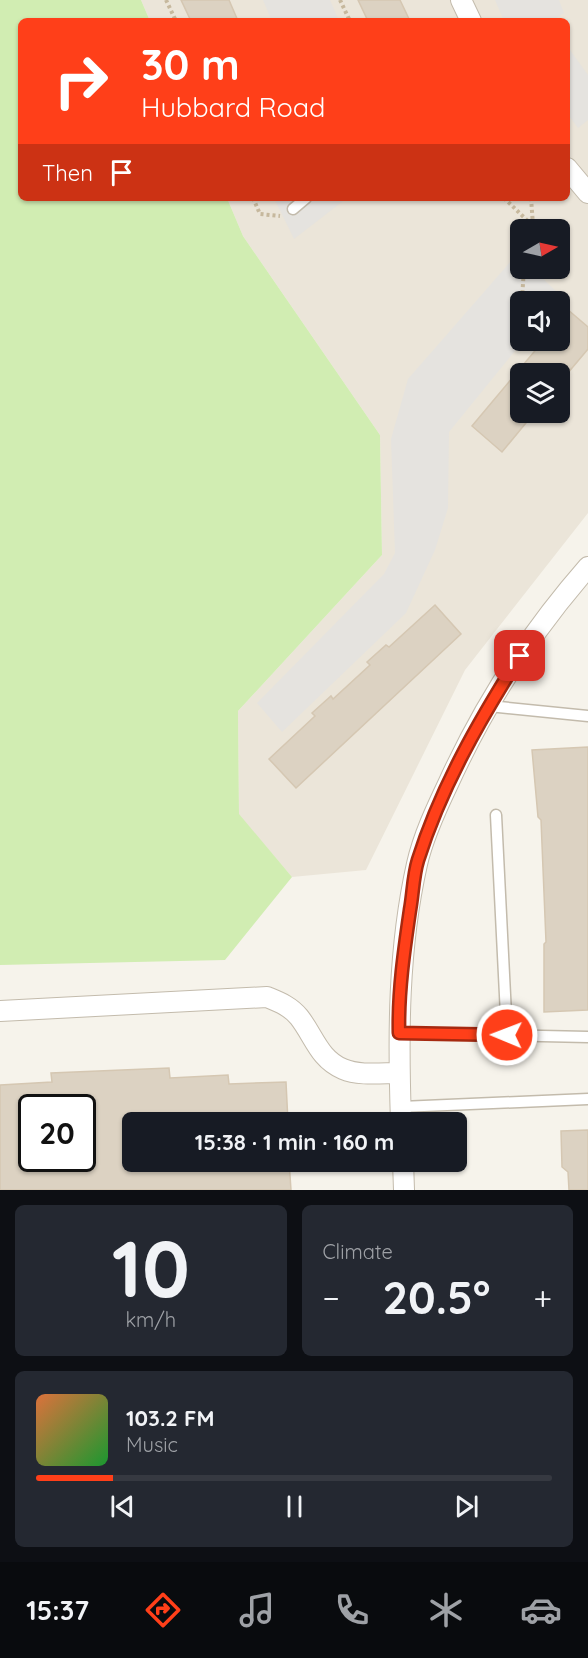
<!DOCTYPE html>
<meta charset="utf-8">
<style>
:root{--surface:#171b24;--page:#242831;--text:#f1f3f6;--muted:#9ea1a6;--line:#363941;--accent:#ff3f19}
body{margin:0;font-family:Quicksand,sans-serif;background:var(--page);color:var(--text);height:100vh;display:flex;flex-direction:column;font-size:22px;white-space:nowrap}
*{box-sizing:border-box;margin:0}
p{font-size:20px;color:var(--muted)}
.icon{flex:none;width:33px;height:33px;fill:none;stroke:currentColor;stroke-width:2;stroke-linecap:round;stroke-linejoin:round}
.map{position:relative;height:1190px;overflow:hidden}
.side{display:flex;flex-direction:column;gap:15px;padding:15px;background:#0d0f14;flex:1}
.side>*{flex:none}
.banner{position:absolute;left:18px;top:18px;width:552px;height:183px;border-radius:9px;box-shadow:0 2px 4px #0004;background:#ff3f19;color:#fff;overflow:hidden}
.needle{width:39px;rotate:81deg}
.tools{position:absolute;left:510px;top:219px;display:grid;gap:12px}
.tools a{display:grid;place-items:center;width:60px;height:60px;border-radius:9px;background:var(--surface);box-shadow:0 2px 4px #0004;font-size:30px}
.speed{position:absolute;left:18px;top:1094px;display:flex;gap:12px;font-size:30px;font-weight:700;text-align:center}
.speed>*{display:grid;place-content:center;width:78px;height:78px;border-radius:50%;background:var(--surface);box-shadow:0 2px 4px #0004;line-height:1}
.speed .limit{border:3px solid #111;border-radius:9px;background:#fff;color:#111}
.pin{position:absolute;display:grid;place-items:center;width:51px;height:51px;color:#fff;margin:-26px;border-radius:12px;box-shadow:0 3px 9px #0006}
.me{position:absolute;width:66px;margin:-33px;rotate:271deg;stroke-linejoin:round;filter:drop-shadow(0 0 4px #0008)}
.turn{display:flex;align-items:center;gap:21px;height:126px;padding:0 24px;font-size:27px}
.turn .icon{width:78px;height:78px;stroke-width:2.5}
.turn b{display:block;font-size:42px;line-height:51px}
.then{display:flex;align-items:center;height:57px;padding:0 24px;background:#0003;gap:12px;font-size:22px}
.big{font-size:45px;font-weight:700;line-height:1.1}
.side .tile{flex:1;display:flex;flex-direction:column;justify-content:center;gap:9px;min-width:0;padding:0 21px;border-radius:9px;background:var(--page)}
.side .dial{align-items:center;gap:0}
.dial b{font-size:78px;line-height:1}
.song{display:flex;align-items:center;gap:18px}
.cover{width:72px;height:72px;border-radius:9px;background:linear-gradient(135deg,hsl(20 70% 55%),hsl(130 70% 35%))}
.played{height:6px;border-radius:3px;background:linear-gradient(90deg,var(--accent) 15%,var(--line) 15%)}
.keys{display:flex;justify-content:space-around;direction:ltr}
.heat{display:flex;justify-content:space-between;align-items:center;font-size:33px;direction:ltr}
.side .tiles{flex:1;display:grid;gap:15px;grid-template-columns:1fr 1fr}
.tile:last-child{grid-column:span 2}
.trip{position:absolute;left:122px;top:1112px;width:345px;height:60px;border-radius:9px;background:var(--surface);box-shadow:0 2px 4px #0004;font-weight:700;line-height:60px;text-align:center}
.tabs{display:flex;height:96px;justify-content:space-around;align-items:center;background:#090b0e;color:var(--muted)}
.tabs .icon{width:42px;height:42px}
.tabs .active{color:var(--accent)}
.tabs b{font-size:27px;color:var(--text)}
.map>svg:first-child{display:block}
.residential{fill:#ebe5d9;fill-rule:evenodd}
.green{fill:#d1edb2}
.parking{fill:#e5e3df}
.building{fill:#dcd2c2;stroke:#d5c7b2;stroke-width:1.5;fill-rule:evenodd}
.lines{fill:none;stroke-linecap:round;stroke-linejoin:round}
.service-casing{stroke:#c3bbac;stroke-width:13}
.minor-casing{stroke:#c3bbac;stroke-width:22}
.path{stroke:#c6b89d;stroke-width:4;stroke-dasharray:3 3;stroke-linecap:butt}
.service{stroke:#fff;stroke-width:10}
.minor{stroke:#fff;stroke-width:20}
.route-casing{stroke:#a62910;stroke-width:15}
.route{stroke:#ff3f19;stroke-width:10}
</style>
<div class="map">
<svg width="588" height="1190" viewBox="0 0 588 1190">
<rect width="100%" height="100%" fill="#f6f3eb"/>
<!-- residential -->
<path class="residential" d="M 141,0 L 588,0 L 588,513 L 465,670 L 366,870 L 292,877 L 239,815 L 238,711 L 382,555 L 380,435 L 243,236 L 227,198 L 567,198 L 567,21 L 150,21 ZM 520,230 L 560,230 L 560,268 L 520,268 ZM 520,302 L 560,302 L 560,340 L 520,340 ZM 520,374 L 560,374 L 560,412 L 520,412 Z"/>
<!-- green -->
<path class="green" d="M 0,0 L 141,0 L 150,21 L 21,21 L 21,198 L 227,198 L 243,236 L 380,435 L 382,555 L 238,711 L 239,814 L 292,877 L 225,960 L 0,965 Z"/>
<!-- parking -->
<g class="parking">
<path d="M 263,0 L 330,0 L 339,21 L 272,21 Z"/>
<path d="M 495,0 L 559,0 L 564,13 L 552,21 L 504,21 Z"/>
<path d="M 567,46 L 588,75 L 588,120 L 578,128 L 567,113 Z"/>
<path d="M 274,198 L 347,198 L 294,239 Z"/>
<path d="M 518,253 L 520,256 L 520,268 L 533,269 L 560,295 L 555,301 L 520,302 L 520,340 L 523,341 L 449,432 L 448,508 L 435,550 L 406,613 L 282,732 L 257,703 L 384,574 L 395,553 L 391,439 L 408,379 Z"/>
</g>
<!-- building -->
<g class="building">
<path d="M 181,0 L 229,0 L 238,21 L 191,21 Z"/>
<path d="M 358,0 L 400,0 L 410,21 L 368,21 Z"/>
<path d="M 560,303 L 588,327 L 588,349 L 567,374 L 520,374 L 520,412 L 535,412 L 502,452 L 472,426 L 544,340 L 560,340 Z"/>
<path d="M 435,605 L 461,634 L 296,788 L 269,759 L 315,716 L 312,713 L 322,704 L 331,696 L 333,699 L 370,665 L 367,662 L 386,645 L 389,647 Z"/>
<path d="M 588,747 L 588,1010 L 544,1012 L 544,944 L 546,942 L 541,820 L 538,817 L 532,750 Z"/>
<path d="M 169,1068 L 170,1078 L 228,1075 L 229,1084 L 286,1082 L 288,1122 L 132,1122 L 132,1161 L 289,1161 L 291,1190 L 0,1190 L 0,1085 L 52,1082 L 51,1073 ZM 32,1107 L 82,1107 L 82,1158 L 32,1158 Z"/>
<path d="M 588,1130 L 588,1190 L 569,1190 L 568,1172 L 562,1167 L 561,1131 Z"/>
</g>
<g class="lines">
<defs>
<g id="service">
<path d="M 293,209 L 306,198"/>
<path d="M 489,706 L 588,716"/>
<path d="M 496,815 L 507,1035"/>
<path d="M 399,1033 L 588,1037"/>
<path d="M 401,1107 L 588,1099"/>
</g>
<g id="minor">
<path d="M 461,0 L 471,21"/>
<path d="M 567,168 L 588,193"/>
<path d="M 0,1011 L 267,997 C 279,1002 290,1006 299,1017 C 314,1036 319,1059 343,1069 C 359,1076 382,1073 399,1073"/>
<path d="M 401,1122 C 398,1035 398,949 417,864 C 423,837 436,809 448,784 C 484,705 531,632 588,567"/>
<path d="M 403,1161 L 404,1190"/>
</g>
</defs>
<!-- service casing -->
<use href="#service" class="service-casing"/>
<!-- minor casing -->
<use href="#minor" class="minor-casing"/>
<!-- path -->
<g class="path">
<path d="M 166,0 L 176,21"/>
<path d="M 340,0 L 350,21"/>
<path d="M 253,198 L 260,214 L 280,216"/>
<path d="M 504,198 L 533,226 L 533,230"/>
<path d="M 531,198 L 533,225"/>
<path d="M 522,299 L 524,268"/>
</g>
<!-- service -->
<use href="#service" class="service"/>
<!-- minor -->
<use href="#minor" class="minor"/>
</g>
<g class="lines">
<defs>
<path id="route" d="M 507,1035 L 399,1033 C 398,992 404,951 410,910 C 413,894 413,876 418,860 C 441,787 479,721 520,656"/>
</defs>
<!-- route casing -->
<use href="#route" class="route-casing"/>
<!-- route -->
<use href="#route" class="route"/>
</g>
</svg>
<div class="tools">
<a><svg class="needle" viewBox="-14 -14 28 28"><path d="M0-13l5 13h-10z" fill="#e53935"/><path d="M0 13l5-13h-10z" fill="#9ea1a6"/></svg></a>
<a><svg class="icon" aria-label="sound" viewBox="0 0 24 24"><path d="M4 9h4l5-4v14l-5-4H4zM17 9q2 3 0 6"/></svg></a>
<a><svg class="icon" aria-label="layers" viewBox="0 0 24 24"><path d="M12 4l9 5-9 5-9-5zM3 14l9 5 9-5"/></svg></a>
</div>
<div class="speed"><div class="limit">20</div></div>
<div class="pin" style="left:520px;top:656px;background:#d93025"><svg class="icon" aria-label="arrive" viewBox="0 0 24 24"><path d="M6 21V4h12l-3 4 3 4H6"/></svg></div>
<svg class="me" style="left:507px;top:1035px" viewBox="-20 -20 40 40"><circle r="17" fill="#ff3f19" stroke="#fff" stroke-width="3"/><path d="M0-11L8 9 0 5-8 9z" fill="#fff"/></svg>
<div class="trip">15:38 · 1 min · 160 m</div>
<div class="banner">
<div class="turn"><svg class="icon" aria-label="right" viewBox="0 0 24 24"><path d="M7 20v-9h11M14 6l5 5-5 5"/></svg><div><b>30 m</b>Hubbard Road</div></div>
<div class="then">Then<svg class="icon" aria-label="arrive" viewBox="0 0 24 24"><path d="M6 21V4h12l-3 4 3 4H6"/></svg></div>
</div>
</div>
<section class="side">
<div class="tiles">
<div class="tile dial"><b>10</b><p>km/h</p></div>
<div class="tile"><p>Climate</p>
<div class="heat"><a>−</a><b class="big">20.5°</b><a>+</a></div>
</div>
<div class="tile">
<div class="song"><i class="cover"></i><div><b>103.2 FM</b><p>Music</p></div></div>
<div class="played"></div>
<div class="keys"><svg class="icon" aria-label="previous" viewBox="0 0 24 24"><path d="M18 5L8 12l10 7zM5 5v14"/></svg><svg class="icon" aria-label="pause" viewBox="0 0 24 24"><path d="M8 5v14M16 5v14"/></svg><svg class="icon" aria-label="next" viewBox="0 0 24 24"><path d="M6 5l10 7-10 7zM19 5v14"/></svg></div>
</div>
</div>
</section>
<nav class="tabs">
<b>15:37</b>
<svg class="icon active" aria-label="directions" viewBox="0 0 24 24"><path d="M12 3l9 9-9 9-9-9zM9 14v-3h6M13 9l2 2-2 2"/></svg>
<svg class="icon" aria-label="music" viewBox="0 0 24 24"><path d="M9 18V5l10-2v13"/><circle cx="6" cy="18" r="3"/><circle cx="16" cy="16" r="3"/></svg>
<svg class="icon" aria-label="phone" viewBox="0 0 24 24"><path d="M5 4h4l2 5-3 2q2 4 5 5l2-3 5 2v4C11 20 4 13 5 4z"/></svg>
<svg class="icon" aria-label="climate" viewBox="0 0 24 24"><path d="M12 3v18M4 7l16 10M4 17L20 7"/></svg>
<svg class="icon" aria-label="car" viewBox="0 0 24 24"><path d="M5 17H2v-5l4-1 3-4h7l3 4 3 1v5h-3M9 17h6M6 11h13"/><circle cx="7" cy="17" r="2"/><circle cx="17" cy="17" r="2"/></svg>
</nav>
